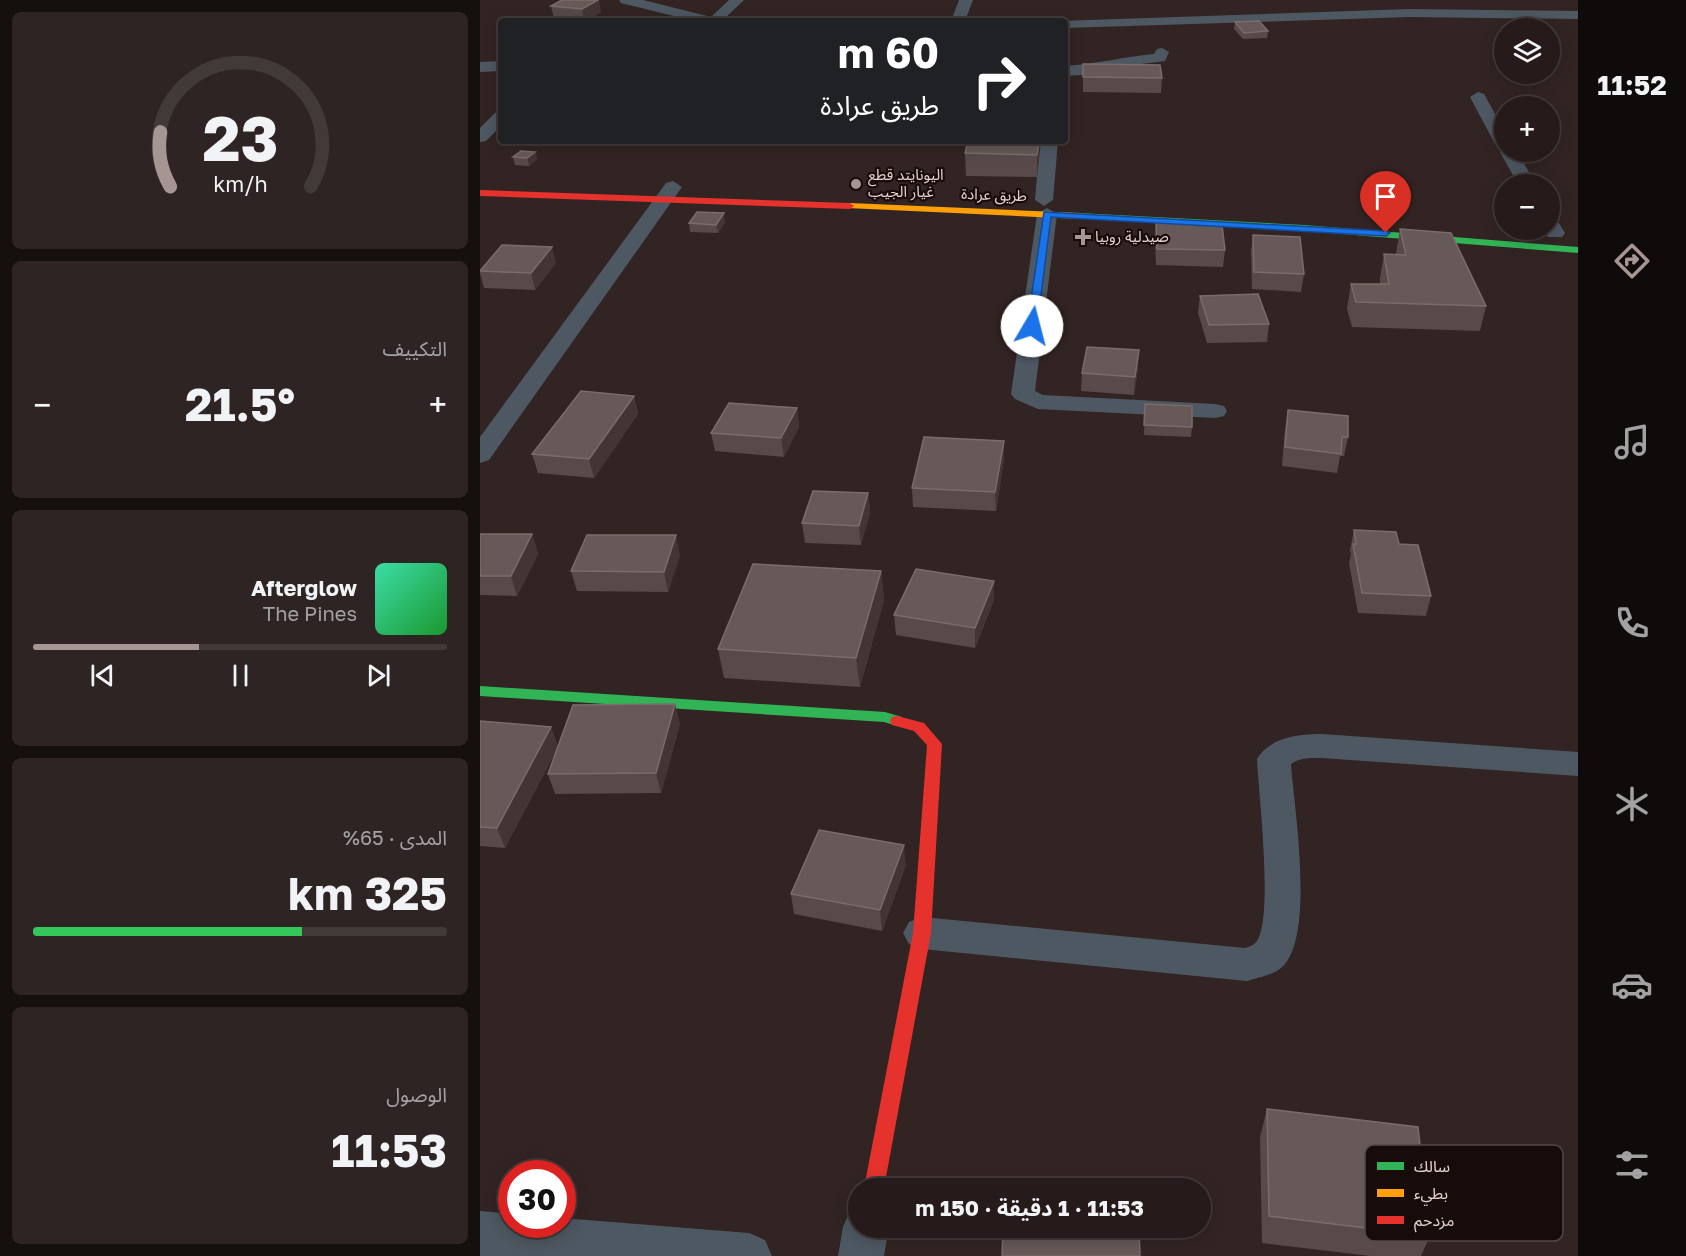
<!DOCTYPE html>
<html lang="ar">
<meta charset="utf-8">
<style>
:root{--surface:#261b1a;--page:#2e2423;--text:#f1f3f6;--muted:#a4a1a2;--line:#423939;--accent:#a69593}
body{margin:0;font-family:"Golos Text","Noto Sans Arabic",sans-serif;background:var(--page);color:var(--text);direction:rtl;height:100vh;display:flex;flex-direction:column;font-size:22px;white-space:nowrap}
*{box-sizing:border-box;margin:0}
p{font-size:20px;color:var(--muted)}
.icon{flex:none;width:33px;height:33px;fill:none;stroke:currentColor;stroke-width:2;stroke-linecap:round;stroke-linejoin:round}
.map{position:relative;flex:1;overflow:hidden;direction:ltr}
.details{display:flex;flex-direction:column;gap:12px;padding:12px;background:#150f0e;width:480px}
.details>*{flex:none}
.hud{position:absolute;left:18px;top:18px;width:570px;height:126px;border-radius:6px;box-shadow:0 3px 15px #0003,0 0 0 2px var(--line);direction:rtl;background:#202124;color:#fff;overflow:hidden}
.tools{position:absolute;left:1014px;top:18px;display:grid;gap:12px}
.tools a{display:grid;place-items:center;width:66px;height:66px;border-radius:50%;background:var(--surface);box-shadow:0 3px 15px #0003,0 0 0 2px var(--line);font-size:30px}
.speed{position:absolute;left:18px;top:1160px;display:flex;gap:12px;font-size:30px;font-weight:700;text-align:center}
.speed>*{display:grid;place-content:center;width:78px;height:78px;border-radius:50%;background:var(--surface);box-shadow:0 3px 15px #0003,0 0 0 2px var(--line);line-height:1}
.speed .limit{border:9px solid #d22;background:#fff;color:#111}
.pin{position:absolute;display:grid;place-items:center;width:51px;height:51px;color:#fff;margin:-62px -26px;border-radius:50% 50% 50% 0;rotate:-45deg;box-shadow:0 0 6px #0007}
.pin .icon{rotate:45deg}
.me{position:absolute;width:66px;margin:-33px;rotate:8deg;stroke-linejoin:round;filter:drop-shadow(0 0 4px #0008)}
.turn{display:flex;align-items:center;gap:21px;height:126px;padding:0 30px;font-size:27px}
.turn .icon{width:78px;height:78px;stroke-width:2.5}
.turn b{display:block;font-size:42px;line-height:51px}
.big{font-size:45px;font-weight:700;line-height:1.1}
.details .tile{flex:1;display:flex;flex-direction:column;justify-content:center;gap:9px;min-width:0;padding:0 21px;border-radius:9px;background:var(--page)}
.details .dial{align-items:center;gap:0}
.dial svg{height:156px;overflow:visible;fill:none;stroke:var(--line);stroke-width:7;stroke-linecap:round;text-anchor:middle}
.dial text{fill:var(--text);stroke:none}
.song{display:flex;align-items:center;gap:18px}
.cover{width:72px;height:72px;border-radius:9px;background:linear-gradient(135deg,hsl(160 70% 55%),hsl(130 70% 35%))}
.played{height:6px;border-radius:3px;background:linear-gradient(90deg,var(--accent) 40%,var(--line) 40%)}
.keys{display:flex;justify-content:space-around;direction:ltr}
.heat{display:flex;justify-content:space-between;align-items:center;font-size:33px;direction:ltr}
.charge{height:9px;border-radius:4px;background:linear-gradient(90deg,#34c759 65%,var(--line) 0)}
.trip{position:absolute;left:368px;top:1178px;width:363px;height:60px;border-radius:30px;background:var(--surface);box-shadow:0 3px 15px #0003,0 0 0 2px var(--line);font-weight:700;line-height:60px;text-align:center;direction:rtl}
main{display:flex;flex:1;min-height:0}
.tab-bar{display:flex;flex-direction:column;width:108px;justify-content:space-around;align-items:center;background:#0f0b0a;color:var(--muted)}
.tab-bar .icon{width:42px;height:42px}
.tab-bar .current{color:var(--accent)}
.tab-bar b{font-size:27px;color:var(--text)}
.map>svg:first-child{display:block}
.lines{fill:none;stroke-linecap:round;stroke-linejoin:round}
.street{fill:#4e5862;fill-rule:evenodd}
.fast{fill:#30b455;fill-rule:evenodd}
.slow{fill:#ff9f0a;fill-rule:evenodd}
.jam{fill:#e5322d;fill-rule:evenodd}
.wall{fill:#574a48}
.shaded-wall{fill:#423533}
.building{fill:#665957;stroke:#7a6c6a;stroke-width:1.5}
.route{fill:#1a73e8;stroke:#114b97;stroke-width:1.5}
.poi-dot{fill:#a69593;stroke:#180c0b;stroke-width:2}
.labels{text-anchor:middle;stroke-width:4.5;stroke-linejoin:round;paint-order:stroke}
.far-poi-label{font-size:15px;fill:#e5d2d0;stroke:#180c0b;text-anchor:start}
.far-street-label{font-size:15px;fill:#e5d2d0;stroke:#180c0b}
.key{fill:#180c0b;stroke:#564746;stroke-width:1.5}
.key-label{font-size:16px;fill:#e5d2d0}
</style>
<main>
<nav class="tab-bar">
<b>11:52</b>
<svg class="icon current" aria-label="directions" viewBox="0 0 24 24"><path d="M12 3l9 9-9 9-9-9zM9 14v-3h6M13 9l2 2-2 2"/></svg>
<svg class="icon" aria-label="music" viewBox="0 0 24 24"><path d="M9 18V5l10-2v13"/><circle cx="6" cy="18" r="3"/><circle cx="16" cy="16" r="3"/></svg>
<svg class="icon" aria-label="phone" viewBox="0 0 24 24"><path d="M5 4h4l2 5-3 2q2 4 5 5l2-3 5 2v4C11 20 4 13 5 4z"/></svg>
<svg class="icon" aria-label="climate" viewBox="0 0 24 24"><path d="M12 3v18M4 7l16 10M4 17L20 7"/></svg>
<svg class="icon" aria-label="car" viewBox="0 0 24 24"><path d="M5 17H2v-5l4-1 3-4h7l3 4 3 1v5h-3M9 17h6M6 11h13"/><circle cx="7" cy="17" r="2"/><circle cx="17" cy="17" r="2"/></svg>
<svg class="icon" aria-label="filters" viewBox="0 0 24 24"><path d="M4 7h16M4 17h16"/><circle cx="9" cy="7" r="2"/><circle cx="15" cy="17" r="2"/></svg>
</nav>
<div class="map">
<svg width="1098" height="1256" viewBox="0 0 1098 1256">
<rect width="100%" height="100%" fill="#322422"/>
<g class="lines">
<!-- street -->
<g class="street">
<path d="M 139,0 L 163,0 L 231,17 L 249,0 L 264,0 L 242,21 L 214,21 L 141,3 Z"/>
<path d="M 479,0 L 493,0 L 485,21 L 471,21 Z"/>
<path d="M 930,9 L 1098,11 L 1098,19 L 930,17 L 585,28 L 585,21 L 580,21 Z"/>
<path d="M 682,48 L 689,52 L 685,61 L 637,67 L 616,74 L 585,76 L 585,66 C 615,64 644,57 674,54 L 677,49 Z"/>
<path d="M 21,61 L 21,71 L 0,72 L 0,62 Z"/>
<path d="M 998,92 L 1004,94 L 1024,130 L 1024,152 L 1037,152 L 1056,184 L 1038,184 L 1020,152 L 1022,149 L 1015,144 L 990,97 Z"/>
<path d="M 21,112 L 21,126 L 6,141 L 0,142 L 0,128 L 15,113 Z"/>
<path d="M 560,141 L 578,141 L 573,200 L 564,206 L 555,200 Z"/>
<path d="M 193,181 L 202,187 L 9,460 L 0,463 L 0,437 L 186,183 Z"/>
<path d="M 567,208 L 577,214 L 555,391 L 563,395 L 735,404 L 744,406 L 747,411 L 744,416 L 735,418 L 558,409 L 535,399 L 531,394 L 557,214 Z"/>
<path d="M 1070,218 L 1077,220 L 1085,233 L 1082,237 L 1068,237 L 1063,230 L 1070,230 Z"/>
<path d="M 842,734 L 1098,752 L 1098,776 L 842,758 C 831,758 821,757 811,764 C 814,807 836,939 801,968 C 793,975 777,978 767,981 L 442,949 L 429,944 L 423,933 L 429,922 L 442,917 L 765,948 C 772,946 776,944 779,937 C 792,905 779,798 777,759 C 790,737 819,734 842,734 Z"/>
<path d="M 378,1208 L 378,1227 L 409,1227 L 404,1256 L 358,1256 L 363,1227 L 370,1211 Z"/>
<path d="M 0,1211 L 32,1214 L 32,1224 L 82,1224 L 82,1218 L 269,1233 L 285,1240 L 292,1256 L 0,1256 Z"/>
</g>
<!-- fast -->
<g class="fast">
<path d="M 600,213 L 824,225 L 1098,247 L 1098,253 L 824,231 L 597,218 L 597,214 Z"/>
<path d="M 0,686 L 405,712 L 422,717 L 424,721 L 422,725 L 417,726 L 404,722 L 0,696 Z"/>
</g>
<!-- slow -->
<path class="slow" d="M 370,203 L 600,213 L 604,216 L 600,219 L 367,208 L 367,204 Z"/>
<!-- jam -->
<g class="jam">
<path d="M 0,190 L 370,203 L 374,206 L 370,209 L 0,196 Z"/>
<path d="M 417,716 L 444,723 L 462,744 L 451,933 L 404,1188 L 384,1188 L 433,933 L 447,745 L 434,731 L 412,725 L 410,721 L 412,717 Z"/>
</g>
</g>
<!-- wall -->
<g class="wall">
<path d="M 82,0 L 121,12 L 107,21 L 91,21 L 74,19 L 71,6 Z"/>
<path d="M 755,22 L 788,31 L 787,38 L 763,39 L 754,29 Z"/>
<path d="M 603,64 L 682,78 L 681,93 L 603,92 Z"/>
<path d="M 488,141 L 561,141 L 557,177 L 486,176 L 485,153 Z"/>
<path d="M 55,152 L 57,159 L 49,166 L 35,165 L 33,157 Z"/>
<path d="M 245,222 L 238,233 L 210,232 L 209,223 Z"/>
<path d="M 676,223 L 745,250 L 743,267 L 676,265 L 675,240 Z"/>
<path d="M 920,229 L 1006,306 L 1000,331 L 872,327 L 867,309 L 871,284 L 900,284 L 900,278 L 904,254 L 916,254 Z"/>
<path d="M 773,235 L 824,274 L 821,292 L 772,289 L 771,251 Z"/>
<path d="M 76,263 L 55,290 L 4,288 L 0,273 L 0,270 Z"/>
<path d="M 720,296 L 789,324 L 787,342 L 727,343 L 718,313 Z"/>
<path d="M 658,368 L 654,395 L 601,391 L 602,373 Z"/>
<path d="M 154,396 L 158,414 L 114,478 L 58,473 L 52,454 Z"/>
<path d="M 665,404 L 712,427 L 711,437 L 664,435 Z"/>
<path d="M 317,408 L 319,427 L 304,457 L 235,451 L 231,433 Z"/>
<path d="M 808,410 L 868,437 L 864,456 L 860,456 L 857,473 L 802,466 L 805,429 Z"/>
<path d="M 524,459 L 516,511 L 433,507 L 432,488 Z"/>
<path d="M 388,493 L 390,512 L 381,545 L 325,543 L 322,523 Z"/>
<path d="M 874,530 L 919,544 L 951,596 L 946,616 L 878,613 L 869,563 L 871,555 L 870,550 Z"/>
<path d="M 0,534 L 52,534 L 58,554 L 37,596 L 0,595 Z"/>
<path d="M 200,555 L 188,592 L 97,591 L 91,571 Z"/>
<path d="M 401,571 L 404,600 L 380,687 L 244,678 L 238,649 Z"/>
<path d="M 514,581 L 514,600 L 495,648 L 416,635 L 414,615 Z"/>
<path d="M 0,721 L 71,727 L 78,747 L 25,848 L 0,846 Z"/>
<path d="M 200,724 L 181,793 L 75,794 L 68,774 Z"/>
<path d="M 426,865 L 402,931 L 314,914 L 311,894 Z"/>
<path d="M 787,1109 L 950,1236 L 941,1256 L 890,1256 L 782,1243 L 780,1137 Z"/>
</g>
<!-- shaded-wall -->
<g class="shaded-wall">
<path d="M 118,0 L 119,0 L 121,12 L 107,21 L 104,21 L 102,9 Z"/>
<path d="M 559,141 L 561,141 L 557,177 L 557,155 Z"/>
<path d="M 55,152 L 57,159 L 49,166 L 47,158 Z"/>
<path d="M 244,213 L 245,222 L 238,233 L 236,225 Z"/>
<path d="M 72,247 L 76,263 L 55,290 L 51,273 Z"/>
<path d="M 659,350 L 658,368 L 654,395 L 655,377 Z"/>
<path d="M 154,396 L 158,414 L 114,478 L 109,459 Z"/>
<path d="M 317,408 L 319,427 L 304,457 L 301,438 Z"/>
<path d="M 524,441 L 524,459 L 516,511 L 515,492 Z"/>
<path d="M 388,493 L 390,512 L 381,545 L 379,526 Z"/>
<path d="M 52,534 L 58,554 L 37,596 L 31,576 Z"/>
<path d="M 196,535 L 200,555 L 188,592 L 184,572 Z"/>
<path d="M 401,571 L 404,600 L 380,687 L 376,658 Z"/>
<path d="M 514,581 L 514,600 L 495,648 L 495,628 Z"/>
<path d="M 195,704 L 200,724 L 181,793 L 176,773 Z"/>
<path d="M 71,727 L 78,747 L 25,848 L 17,828 Z"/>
<path d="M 424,845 L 426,865 L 402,931 L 400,910 Z"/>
</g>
<!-- building -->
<g class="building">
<path d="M 82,0 L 118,0 L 102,9 L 71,6 Z"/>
<path d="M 779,21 L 788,31 L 764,33 L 755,22 Z"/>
<path d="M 603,64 L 680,65 L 682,78 L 603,77 Z"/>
<path d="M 488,141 L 559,141 L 557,155 L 485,153 Z"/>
<path d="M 41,151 L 55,152 L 47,158 L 33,157 Z"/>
<path d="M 217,212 L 244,213 L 236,225 L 209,223 Z"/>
<path d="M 676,223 L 742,225 L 745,250 L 677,249 Z"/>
<path d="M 920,229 L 971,233 L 1006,306 L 876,302 L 871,284 L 909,284 L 904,254 L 926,255 Z"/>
<path d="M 773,235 L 820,237 L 824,274 L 774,272 Z"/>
<path d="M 22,245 L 72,247 L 51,273 L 0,271 Z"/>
<path d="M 778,294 L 789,324 L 729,325 L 720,296 Z"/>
<path d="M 607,347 L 659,350 L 655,377 L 602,373 Z"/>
<path d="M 101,391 L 154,396 L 109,459 L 52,454 Z"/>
<path d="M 249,403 L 317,408 L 301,438 L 231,433 Z"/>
<path d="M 665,404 L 712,406 L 712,427 L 664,425 Z"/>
<path d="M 808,410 L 868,416 L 868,437 L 862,437 L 861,454 L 805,447 Z"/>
<path d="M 444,437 L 524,441 L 515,492 L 432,488 Z"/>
<path d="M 333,491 L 388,493 L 379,526 L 322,523 Z"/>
<path d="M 874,530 L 916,532 L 919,544 L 938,545 L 951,596 L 882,593 L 873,544 L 876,544 Z"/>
<path d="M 0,534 L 52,534 L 31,576 L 0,576 Z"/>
<path d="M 107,535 L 196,535 L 184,572 L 91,571 Z"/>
<path d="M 273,564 L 401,571 L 376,658 L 238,649 Z"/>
<path d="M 436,569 L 514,581 L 495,628 L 414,615 Z"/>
<path d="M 195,704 L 176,773 L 68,774 L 93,705 Z"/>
<path d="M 0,721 L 71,727 L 17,828 L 0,827 Z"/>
<path d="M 339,830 L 424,845 L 400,910 L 311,894 Z"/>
<path d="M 787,1109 L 938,1127 L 950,1236 L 789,1216 Z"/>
<path d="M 523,1227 L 659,1227 L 660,1256 L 522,1256 Z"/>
</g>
<!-- route -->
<path class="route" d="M 564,212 L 906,231 L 910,233 L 906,236 L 571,217 L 557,326 L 552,329 L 547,326 Z"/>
<!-- markers -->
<g class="poi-dot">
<circle cx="376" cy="184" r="6"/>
<path d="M600 228h6v6h6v6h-6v6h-6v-6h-6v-6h6z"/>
</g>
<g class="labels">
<!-- far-poi labels -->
<g class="far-poi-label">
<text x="388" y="180">اليونايتد قطع<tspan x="388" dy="17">غيار الجيب</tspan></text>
<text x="615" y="242">صيدلية روبيا</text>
</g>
<!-- far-street labels -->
<g class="far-street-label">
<text transform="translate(514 195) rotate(2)" y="5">طريق عرادة</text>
</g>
</g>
<!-- legend -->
<rect x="885" y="1145" width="198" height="96" rx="9" class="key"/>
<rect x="897" y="1162" width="27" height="8" fill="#30b455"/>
<rect x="897" y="1189" width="27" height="8" fill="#ff9f0a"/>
<rect x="897" y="1216" width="27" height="8" fill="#e5322d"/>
<g class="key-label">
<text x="934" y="1172">سالك</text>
<text x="934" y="1199">بطيء</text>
<text x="934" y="1226">مزدحم</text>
</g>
</svg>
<div class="tools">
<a><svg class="icon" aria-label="layers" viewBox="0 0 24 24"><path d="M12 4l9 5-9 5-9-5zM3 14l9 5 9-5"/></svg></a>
<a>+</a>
<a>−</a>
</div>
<div class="speed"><div class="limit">30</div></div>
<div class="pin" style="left:906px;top:233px;background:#d93025"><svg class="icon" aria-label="arrive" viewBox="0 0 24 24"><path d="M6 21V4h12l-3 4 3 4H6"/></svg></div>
<svg class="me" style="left:552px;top:326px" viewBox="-20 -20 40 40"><circle r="19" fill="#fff"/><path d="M0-13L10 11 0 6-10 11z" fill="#1a73e8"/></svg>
<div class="trip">11:53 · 1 دقيقة · 150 m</div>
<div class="hud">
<div class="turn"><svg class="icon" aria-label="right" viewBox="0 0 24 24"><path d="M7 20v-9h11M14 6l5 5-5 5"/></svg><div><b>60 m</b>طريق عرادة</div></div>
</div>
</div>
<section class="details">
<div class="tile dial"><svg viewBox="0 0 100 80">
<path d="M14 69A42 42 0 1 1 86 69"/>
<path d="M14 69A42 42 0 0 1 9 41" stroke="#a69593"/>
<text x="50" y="56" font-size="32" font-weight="700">23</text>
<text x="50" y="72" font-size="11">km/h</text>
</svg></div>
<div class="tile"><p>التكييف</p>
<div class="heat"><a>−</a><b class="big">21.5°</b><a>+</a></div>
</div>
<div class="tile">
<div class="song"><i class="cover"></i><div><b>Afterglow</b><p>The Pines</p></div></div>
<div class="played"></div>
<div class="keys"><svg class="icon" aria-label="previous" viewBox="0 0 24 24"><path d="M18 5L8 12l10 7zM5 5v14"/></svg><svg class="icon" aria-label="pause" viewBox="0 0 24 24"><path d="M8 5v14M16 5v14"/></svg><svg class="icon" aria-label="next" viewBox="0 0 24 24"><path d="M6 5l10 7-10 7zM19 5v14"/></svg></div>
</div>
<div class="tile"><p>المدى · 65%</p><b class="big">325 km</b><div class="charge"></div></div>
<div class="tile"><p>الوصول</p><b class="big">11:53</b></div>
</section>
</main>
